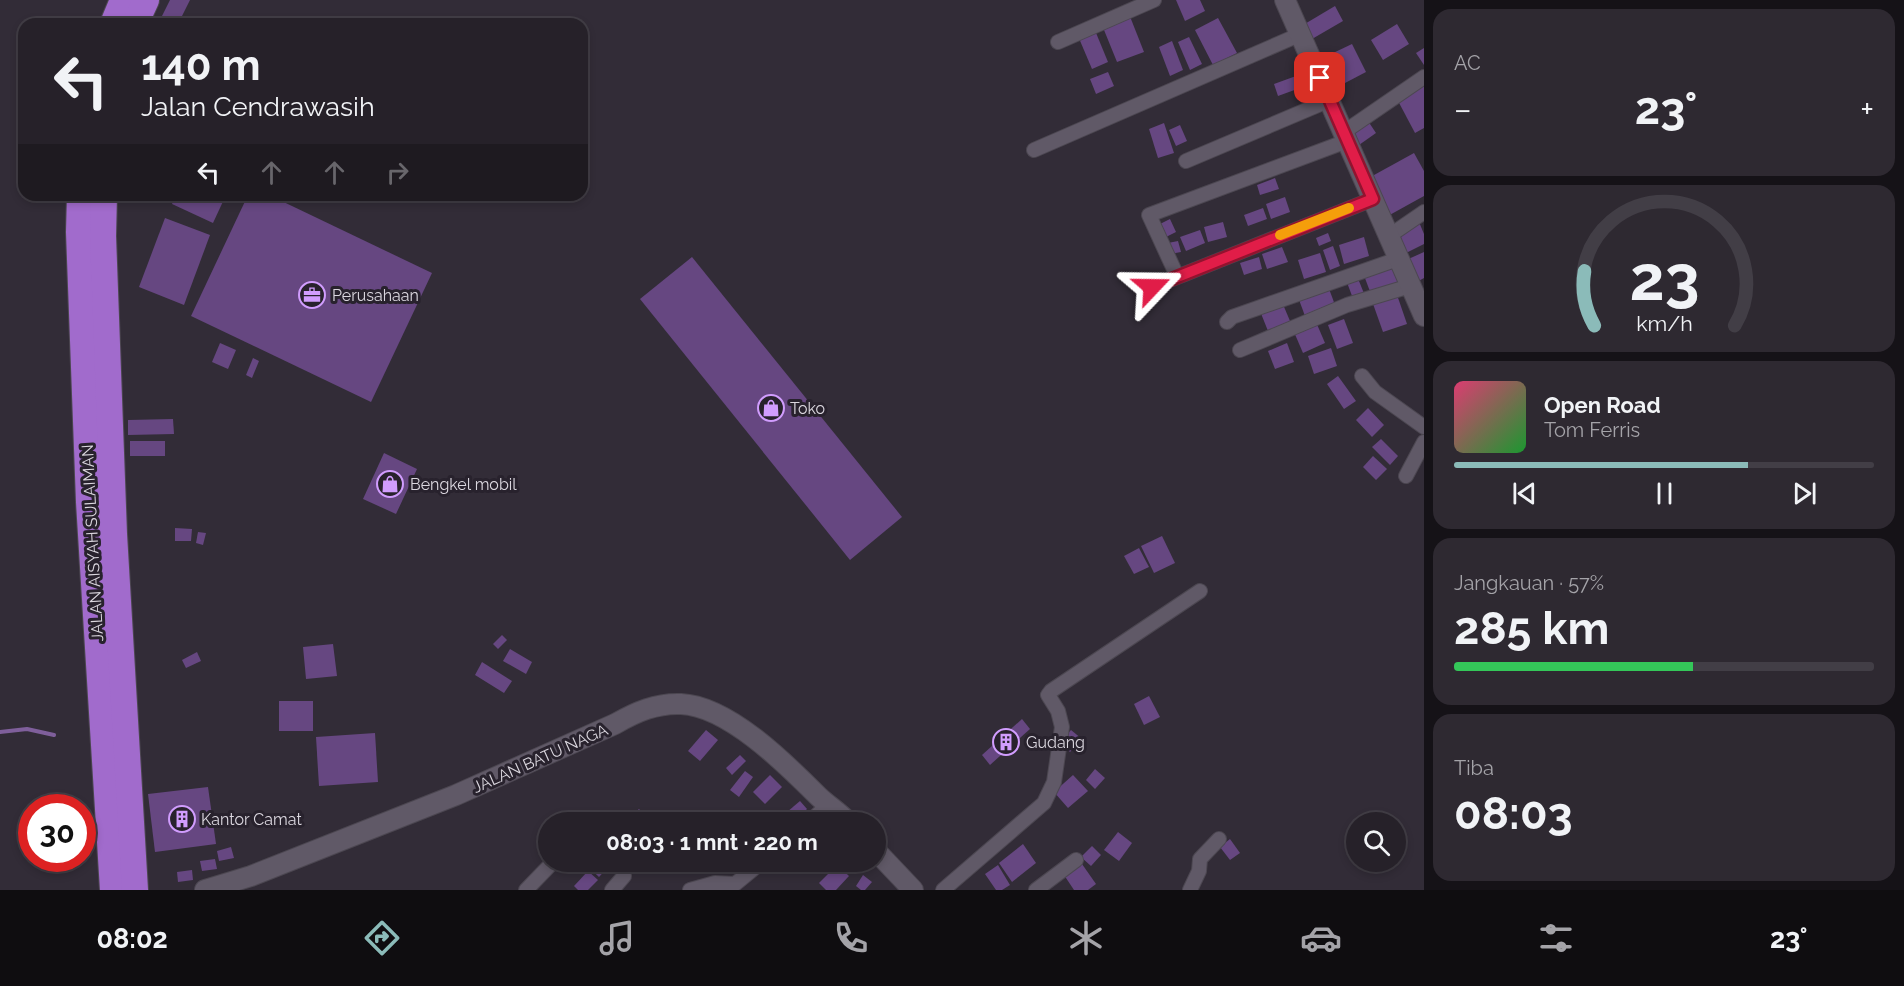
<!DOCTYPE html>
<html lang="id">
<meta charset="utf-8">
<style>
:root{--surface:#262129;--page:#2e2931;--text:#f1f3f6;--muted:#a4a3a8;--line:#423e46;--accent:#8bbbb9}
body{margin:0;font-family:Raleway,sans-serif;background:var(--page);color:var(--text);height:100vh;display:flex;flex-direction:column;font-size:22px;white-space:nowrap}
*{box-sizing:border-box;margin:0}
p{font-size:20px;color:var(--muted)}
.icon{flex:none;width:33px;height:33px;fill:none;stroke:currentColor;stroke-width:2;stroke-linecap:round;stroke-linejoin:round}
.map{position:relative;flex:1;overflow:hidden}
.side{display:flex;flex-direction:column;gap:9px;padding:9px;background:#151217;width:480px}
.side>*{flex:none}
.guide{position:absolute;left:18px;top:18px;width:570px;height:183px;border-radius:18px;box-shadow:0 3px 9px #0003,0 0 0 2px var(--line);background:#262129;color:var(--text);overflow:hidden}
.fabs{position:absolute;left:1346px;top:812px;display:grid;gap:12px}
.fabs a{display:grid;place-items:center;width:60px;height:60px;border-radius:50%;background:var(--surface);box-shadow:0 3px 9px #0003,0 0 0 2px var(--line);font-size:30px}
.speed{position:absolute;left:18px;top:794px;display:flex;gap:12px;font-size:30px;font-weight:700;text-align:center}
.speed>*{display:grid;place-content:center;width:78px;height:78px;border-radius:50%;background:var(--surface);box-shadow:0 3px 9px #0003,0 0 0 2px var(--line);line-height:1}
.speed .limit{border:9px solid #d22;background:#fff;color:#111}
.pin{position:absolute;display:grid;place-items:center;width:51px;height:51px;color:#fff;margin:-26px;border-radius:12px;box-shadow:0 3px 9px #0006}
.me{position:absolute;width:66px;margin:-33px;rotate:67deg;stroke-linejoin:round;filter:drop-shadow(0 0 4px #0008)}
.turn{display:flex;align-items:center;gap:21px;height:126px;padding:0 24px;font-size:27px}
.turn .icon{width:78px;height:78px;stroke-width:2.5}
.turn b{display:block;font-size:42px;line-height:51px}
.lanes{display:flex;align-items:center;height:57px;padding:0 24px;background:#0003;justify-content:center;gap:30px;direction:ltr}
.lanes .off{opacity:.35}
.big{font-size:45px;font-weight:700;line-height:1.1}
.side .widget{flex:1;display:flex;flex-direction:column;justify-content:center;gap:9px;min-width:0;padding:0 21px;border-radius:18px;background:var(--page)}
.side .dial{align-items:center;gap:0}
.dial svg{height:156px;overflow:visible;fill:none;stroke:var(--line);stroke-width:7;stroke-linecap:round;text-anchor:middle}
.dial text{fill:var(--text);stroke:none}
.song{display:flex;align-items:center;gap:18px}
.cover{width:72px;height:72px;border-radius:9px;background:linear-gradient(135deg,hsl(340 70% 55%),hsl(130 70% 35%))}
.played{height:6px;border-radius:3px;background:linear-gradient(90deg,var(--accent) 70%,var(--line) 70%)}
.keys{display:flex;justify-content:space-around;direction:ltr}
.heat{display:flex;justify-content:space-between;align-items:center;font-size:33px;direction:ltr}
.charge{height:9px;border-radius:4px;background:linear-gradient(90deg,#34c759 57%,var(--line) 0)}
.trip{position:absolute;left:538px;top:812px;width:348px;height:60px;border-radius:30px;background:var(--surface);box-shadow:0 3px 9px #0003,0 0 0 2px var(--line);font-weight:700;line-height:60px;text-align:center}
.tab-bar{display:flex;height:96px;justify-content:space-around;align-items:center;background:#0f0d10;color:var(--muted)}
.tab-bar .icon{width:42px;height:42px}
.tab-bar .current{color:var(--accent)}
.tab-bar b{font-size:27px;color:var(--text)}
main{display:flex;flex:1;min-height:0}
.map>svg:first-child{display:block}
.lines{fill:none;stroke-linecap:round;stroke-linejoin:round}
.stream{stroke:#7f5f9b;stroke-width:4}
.building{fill:#664781}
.street-casing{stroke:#4c4751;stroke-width:16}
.secondary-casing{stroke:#4c4751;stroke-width:22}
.highway-casing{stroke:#4c4751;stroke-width:28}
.street{stroke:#605967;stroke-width:14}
.secondary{stroke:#605967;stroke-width:20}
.highway{stroke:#a16bcc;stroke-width:26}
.route-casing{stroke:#92132f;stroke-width:15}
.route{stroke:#e11d48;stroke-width:10}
.slow{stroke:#f59e0b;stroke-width:10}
.labels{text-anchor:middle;stroke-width:6;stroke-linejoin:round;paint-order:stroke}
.poi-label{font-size:16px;fill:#dbd7df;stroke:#28222d;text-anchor:start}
.street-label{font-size:16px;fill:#dbd7df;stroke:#28222d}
</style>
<main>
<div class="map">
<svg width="1424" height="890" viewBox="0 0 1424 890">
<rect width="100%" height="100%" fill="#322c37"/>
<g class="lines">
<!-- stream -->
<path class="stream" d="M 0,732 L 27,729 L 54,735"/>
</g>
<!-- building -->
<g class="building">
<path d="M 170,0 L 190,0 L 178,24 L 158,24 Z"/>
<path d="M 1176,0 L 1200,0 L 1205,11 L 1185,21 Z"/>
<path d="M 1335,6 L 1343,21 L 1312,39 L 1303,25 Z"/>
<path d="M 1129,14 L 1144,52 L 1117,62 L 1102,25 Z"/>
<path d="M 1218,18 L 1237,53 L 1213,65 L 1195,30 Z"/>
<path d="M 1397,24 L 1409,44 L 1383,60 L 1371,40 Z"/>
<path d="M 1094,28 L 1108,62 L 1092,69 L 1078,36 Z"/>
<path d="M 1189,37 L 1202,64 L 1190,70 L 1178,42 Z"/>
<path d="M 1172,41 L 1183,70 L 1170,76 L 1159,47 Z"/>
<path d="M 1352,44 L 1366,72 L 1345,83 L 1331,54 Z"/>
<path d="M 1424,48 L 1424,65 L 1416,53 Z"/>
<path d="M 1108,72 L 1114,86 L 1096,94 L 1090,79 Z"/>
<path d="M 1296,76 L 1300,88 L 1278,96 L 1274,84 Z"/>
<path d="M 1424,85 L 1424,128 L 1415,133 L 1397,99 Z"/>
<path d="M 1368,121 L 1376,133 L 1359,145 L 1351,132 Z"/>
<path d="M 1164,123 L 1174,153 L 1158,158 L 1149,129 Z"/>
<path d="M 1180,125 L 1187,141 L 1176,146 L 1169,130 Z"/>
<path d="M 1414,153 L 1424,171 L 1424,196 L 1386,217 L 1365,180 Z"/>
<path d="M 1275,178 L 1279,189 L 1260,195 L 1257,185 Z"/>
<path d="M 176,195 L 226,195 L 213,223 L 172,204 Z"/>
<path d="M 248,195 L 269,195 L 432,273 L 371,402 L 191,316 Z"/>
<path d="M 1285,197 L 1290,212 L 1271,219 L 1266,204 Z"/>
<path d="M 1263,208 L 1267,219 L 1248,226 L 1244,215 Z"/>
<path d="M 165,218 L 210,235 L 184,305 L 139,287 Z"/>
<path d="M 1170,219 L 1176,232 L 1166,237 L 1160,224 Z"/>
<path d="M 1223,222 L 1227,237 L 1208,242 L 1204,227 Z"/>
<path d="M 1419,222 L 1424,234 L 1424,244 L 1406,253 L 1397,233 Z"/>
<path d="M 1200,230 L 1205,243 L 1186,251 L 1180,237 Z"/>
<path d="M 1328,233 L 1331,241 L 1319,246 L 1316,238 Z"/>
<path d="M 1364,237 L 1369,256 L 1344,264 L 1339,245 Z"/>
<path d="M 1178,241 L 1181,252 L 1170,254 L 1168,243 Z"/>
<path d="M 1333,246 L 1340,266 L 1330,270 L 1323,250 Z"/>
<path d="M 1282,247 L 1288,262 L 1267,269 L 1262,254 Z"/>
<path d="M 1424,252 L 1424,278 L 1415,283 L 1404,261 Z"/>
<path d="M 1320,253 L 1326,272 L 1304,279 L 1298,260 Z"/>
<path d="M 692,257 L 902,517 L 850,560 L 640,299 Z"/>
<path d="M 1259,257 L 1262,269 L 1244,275 L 1240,263 Z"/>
<path d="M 1391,263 L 1399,284 L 1371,294 L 1363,273 Z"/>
<path d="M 1357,276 L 1365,296 L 1354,301 L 1346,280 Z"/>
<path d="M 1328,286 L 1335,305 L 1305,316 L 1298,297 Z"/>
<path d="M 1396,292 L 1407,324 L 1383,332 L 1372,301 Z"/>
<path d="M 1282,302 L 1290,321 L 1268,331 L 1260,311 Z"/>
<path d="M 1344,319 L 1353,343 L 1337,349 L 1328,325 Z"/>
<path d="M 1316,322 L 1325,343 L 1303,353 L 1294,332 Z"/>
<path d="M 220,343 L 236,350 L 228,369 L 212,362 Z"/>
<path d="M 1287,343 L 1294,362 L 1275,369 L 1268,351 Z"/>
<path d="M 1331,348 L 1337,366 L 1314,374 L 1308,356 Z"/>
<path d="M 253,358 L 259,361 L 252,378 L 246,375 Z"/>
<path d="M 1338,376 L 1356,401 L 1344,409 L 1327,384 Z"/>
<path d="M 1368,408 L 1384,425 L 1372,437 L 1356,420 Z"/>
<path d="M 173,419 L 174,434 L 128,435 L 128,420 Z"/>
<path d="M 1381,439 L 1398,456 L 1390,465 L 1372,447 Z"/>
<rect x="130" y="441" width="35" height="15"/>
<path d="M 384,453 L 417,469 L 396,514 L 363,499 Z"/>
<path d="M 1373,456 L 1387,469 L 1376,480 L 1363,467 Z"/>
<path d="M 175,528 L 192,529 L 191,541 L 175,541 Z"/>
<path d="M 198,532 L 206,533 L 203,545 L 196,543 Z"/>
<path d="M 1162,536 L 1175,563 L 1154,573 L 1141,546 Z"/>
<path d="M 1139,548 L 1149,567 L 1134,574 L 1124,556 Z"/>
<path d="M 502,635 L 507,640 L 498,649 L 493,644 Z"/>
<path d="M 333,644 L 337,676 L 306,679 L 303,647 Z"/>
<path d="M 510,649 L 532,662 L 526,674 L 503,661 Z"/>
<path d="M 197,652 L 201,661 L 186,668 L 182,660 Z"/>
<path d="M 482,662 L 512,681 L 504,693 L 475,675 Z"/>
<path d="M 1149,696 L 1160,717 L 1144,725 L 1134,704 Z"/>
<rect x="279" y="701" width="34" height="30"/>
<path d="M 1022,719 L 1030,729 L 990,765 L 982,755 Z"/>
<path d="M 706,730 L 718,740 L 700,761 L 688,751 Z"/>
<path d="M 1071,730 L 1082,739 L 1070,752 L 1060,742 Z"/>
<path d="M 375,733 L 378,782 L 319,786 L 316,737 Z"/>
<path d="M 740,755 L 746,761 L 732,775 L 726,768 Z"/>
<path d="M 1095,769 L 1105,778 L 1095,789 L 1086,780 Z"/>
<path d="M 745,771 L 753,777 L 739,797 L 730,790 Z"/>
<path d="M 770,775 L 782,787 L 765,804 L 753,792 Z"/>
<path d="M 1073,775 L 1088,791 L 1068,808 L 1054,792 Z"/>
<path d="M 208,787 L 216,844 L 155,852 L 148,794 Z"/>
<path d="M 800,801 L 807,809 L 795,821 L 787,812 Z"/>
<path d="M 639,809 L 651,822 L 624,822 Z"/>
<path d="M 1118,832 L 1132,843 L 1119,861 L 1104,850 Z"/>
<path d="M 1230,839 L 1240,853 L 1230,860 L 1220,847 Z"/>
<path d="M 1023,844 L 1036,863 L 1012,882 L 999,863 Z"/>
<path d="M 1092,846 L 1101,855 L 1091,866 L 1081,857 Z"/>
<path d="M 231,847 L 234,858 L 219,861 L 217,851 Z"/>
<path d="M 215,859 L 217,869 L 202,871 L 200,861 Z"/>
<path d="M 586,861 L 608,861 L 611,864 L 599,877 L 584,863 Z"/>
<path d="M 1082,864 L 1096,884 L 1088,890 L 1074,890 L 1064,875 Z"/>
<path d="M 837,865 L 849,876 L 836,890 L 826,890 L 819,883 Z"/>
<path d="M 998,865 L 1010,885 L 1002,890 L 996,890 L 985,874 Z"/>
<path d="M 192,870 L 193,880 L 178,882 L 177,872 Z"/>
<path d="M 588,871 L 598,880 L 588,890 L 578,890 L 574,886 Z"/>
<path d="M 863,875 L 872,882 L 865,890 L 861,890 L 856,886 Z"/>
</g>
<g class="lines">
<defs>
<g id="street">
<path d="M 1058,42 L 1154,0"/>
<path d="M 1344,132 L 1424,77"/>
<path d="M 1034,150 L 1301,34"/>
<path d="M 1186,161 L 1330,100"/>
<path d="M 1389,236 L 1424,212"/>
<path d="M 1177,276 L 1149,215 L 1347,141"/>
<path d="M 1152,287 L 1373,199"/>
<path d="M 1227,322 L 1232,317 L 1398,259"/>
<path d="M 1240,350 L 1347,305 L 1410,286"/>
<path d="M 1362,376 L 1375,392 L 1424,427"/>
<path d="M 1406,476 L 1424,442"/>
<path d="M 809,822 L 827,806"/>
<path d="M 526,890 L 554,861"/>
<path d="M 612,890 L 624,876 L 623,871 L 616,861"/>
<path d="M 690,890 L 715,883 L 735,884 L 763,861"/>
<path d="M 943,890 L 1044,803 L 1054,782 L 1062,727 L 1058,711 L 1048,695 L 1051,691 L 1200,591"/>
<path d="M 1036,890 L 1076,860"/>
<path d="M 1190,890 L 1199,871 L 1200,859 L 1219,839"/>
</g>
<g id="secondary">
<path d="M 1285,0 L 1424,316"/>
<path d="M 876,851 L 913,890"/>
<path d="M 205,890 L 251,876 L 456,795 L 615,724 C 636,712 656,703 681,704 C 728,706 785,763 817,795 C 827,805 839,812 848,822"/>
</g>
<g id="highway">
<path d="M 113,24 L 123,0"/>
<path d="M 135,24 L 146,0"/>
<path d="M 80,195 L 79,232 L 89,502 L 113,890"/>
<path d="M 104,195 L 103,236 L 114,534 L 135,890"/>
</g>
</defs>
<!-- street casing -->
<use href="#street" class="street-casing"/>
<!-- secondary casing -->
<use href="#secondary" class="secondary-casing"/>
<!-- highway casing -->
<use href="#highway" class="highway-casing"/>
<!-- street -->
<use href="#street" class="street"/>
<!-- secondary -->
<use href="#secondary" class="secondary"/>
<!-- highway -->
<use href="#highway" class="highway"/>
</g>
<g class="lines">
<defs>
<path id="route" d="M 1152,287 L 1373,199 L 1320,78"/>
</defs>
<!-- route casing -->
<use href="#route" class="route-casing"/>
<!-- route -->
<use href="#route" class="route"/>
<!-- slow -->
<path class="slow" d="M 1280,235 L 1349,208"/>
</g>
<!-- icons -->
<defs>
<symbol id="office-ring" viewBox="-11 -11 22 22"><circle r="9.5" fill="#28222d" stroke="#d19dfe" stroke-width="1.5"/><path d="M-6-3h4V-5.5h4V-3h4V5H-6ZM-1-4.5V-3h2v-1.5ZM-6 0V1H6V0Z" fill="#d19dfe"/></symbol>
<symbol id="shop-ring" viewBox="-11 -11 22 22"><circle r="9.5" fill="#28222d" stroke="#d19dfe" stroke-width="1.5"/><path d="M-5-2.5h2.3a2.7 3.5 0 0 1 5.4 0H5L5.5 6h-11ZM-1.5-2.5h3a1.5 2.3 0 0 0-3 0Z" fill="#d19dfe"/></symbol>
<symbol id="building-ring" viewBox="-11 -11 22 22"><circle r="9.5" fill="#28222d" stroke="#d19dfe" stroke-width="1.5"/><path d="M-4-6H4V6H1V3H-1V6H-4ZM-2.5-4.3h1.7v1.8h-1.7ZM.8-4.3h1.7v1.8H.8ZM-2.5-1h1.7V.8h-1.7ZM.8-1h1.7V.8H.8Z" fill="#d19dfe"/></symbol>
</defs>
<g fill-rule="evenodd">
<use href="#office-ring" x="297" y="280" width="30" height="30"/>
<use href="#shop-ring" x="756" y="393" width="30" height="30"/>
<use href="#shop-ring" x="375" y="469" width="30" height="30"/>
<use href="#building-ring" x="991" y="727" width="30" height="30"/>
<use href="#building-ring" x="167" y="804" width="30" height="30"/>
</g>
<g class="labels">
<!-- poi labels -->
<g class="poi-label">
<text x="332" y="301">Perusahaan</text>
<text x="790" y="414">Toko</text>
<text x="410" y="490">Bengkel mobil</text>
<text x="1026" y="748">Gudang</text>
<text x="201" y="825">Kantor Camat</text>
</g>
<!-- street labels -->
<g class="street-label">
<text transform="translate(92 543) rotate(-93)" y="6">JALAN AISYAH SULAIMAN</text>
<text transform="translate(540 758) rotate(-24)" y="6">JALAN BATU NAGA</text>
</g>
</g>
</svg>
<div class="fabs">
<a><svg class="icon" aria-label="search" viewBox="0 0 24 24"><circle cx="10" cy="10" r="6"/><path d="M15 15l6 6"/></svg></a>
</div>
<div class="speed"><div class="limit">30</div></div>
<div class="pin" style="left:1320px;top:78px;background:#d93025"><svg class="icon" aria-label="arrive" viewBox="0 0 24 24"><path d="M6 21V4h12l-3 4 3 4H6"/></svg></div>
<svg class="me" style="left:1152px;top:287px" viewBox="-20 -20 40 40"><path d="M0-17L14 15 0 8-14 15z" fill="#e11d48" stroke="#fff" stroke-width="4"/></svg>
<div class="trip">08:03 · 1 mnt · 220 m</div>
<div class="guide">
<div class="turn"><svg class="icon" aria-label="left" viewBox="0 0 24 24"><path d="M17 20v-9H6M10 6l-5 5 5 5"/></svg><div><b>140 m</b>Jalan Cendrawasih</div></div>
<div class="lanes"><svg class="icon" aria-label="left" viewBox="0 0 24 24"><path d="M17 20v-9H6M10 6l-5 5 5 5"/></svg><svg class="icon off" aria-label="ahead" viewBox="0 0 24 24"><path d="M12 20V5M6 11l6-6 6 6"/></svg><svg class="icon off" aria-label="ahead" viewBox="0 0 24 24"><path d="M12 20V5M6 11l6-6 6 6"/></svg><svg class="icon off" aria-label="right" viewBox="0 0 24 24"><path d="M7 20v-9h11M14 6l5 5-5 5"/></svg></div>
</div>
</div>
<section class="side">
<div class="widget"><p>AC</p>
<div class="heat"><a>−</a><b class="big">23°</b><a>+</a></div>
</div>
<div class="widget dial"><svg viewBox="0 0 100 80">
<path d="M14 69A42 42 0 1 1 86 69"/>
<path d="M14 69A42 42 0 0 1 9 41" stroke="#8bbbb9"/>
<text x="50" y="56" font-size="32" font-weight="700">23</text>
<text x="50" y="72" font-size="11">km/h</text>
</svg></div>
<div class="widget">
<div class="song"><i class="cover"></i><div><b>Open Road</b><p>Tom Ferris</p></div></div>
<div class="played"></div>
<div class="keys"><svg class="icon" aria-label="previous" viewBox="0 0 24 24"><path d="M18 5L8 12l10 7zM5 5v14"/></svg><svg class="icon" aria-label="pause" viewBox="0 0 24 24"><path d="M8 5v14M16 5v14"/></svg><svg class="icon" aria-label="next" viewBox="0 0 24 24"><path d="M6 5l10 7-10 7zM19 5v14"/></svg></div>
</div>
<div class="widget"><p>Jangkauan · 57%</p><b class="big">285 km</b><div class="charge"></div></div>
<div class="widget"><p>Tiba</p><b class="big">08:03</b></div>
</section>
</main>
<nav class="tab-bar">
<b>08:02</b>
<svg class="icon current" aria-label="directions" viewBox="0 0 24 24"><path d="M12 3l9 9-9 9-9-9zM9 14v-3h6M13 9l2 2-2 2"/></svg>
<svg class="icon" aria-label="music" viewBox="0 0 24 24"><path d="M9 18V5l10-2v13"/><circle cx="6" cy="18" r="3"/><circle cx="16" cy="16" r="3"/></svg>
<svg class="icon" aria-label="phone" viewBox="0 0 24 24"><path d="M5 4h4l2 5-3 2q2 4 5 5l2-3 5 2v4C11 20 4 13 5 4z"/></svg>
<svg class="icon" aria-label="climate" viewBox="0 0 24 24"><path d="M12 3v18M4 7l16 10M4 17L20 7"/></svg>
<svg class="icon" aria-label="car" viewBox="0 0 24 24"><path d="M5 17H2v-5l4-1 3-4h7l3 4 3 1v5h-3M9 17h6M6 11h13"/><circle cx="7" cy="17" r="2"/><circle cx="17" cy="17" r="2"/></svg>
<svg class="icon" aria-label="filters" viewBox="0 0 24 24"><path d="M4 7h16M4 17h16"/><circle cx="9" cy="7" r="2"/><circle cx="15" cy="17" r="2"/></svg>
<b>23°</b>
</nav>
